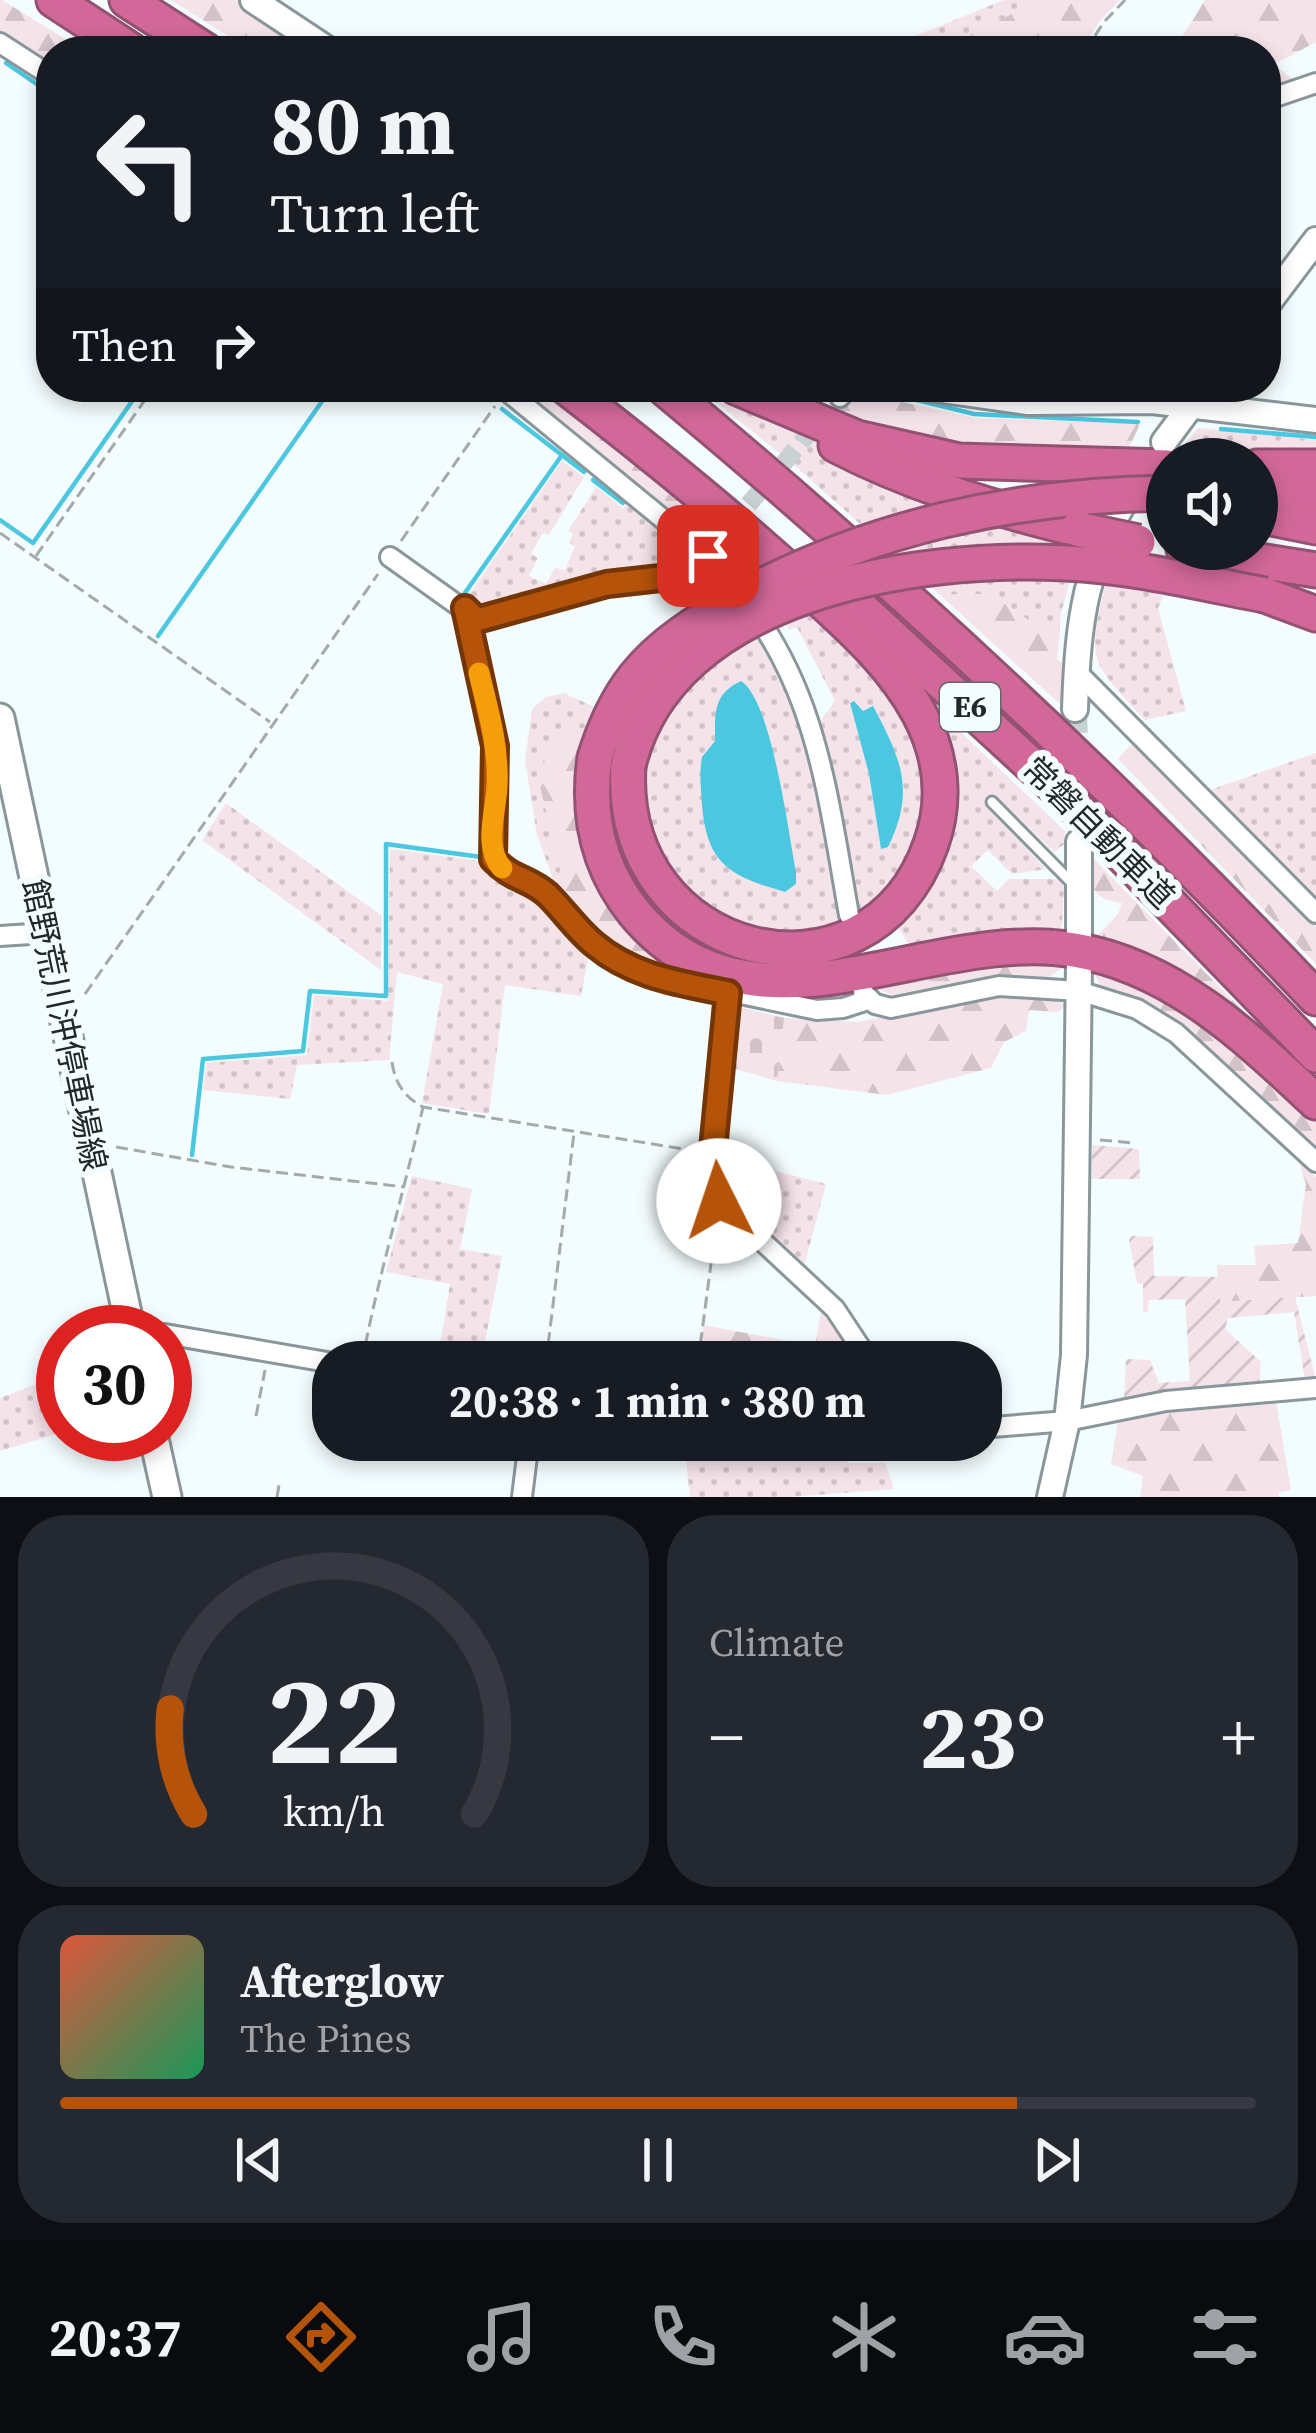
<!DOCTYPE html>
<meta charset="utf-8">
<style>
:root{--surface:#171b24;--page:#242831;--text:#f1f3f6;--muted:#9ea1a6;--line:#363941;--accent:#b45309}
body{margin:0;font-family:"Source Serif 4","Noto Sans JP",serif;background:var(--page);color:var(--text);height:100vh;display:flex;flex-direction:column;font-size:45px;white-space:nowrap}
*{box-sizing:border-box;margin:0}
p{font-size:39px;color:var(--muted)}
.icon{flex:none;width:66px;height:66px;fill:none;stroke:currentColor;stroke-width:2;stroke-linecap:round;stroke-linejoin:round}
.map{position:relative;height:1497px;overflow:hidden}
.details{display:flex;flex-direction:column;gap:18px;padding:18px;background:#0d0f14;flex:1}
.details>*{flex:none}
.banner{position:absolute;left:36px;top:36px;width:1245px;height:366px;border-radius:48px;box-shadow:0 6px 18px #0003;background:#171b24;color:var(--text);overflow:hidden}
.tools{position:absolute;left:1146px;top:438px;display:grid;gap:24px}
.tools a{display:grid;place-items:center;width:132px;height:132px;border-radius:50%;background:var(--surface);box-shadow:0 6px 18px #0003;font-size:60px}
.speed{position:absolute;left:36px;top:1305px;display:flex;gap:24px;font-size:60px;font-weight:700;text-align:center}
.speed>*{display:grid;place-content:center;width:156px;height:156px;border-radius:50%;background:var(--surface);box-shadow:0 6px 18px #0003;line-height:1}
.speed .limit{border:18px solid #d22;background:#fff;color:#111}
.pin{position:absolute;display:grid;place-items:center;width:102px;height:102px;color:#fff;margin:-51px;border-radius:24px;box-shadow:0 6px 18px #0006}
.me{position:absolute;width:132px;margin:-66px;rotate:356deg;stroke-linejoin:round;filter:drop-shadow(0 0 9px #0008)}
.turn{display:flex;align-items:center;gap:42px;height:252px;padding:0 36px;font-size:54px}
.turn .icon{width:156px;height:156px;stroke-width:2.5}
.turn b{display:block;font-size:84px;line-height:102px}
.then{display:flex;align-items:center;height:114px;padding:0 36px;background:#0003;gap:24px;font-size:45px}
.big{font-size:90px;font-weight:700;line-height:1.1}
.details .tile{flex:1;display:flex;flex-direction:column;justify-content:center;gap:18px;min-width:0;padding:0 42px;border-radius:48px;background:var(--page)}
.details .dial{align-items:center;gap:0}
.dial svg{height:312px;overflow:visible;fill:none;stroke:var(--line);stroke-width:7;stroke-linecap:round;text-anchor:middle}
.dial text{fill:var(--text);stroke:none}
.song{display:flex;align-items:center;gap:36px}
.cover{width:144px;height:144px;border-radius:18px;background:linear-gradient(135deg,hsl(10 70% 55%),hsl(150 70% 35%))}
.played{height:12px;border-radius:6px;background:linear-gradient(90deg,var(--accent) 80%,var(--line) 80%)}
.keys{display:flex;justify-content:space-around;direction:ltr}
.heat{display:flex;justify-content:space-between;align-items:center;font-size:66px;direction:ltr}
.details .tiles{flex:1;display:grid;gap:18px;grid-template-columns:1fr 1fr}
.tile:last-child{grid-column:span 2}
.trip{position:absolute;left:312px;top:1341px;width:690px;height:120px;border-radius:48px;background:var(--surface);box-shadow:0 6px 18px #0003;font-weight:700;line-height:120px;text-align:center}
.tab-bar{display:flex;height:192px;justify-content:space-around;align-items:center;background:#090b0e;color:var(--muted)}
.tab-bar .icon{width:84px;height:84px}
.tab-bar .active{color:var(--accent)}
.tab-bar b{font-size:54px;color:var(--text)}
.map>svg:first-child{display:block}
.grass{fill:url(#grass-dots);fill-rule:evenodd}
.forest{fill:url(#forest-firs)}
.cemetery{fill:url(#cemetery-stones)}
.garden{fill:url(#garden-furrows)}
.water{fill:#4bc7e0}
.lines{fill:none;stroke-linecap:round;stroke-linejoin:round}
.stream{stroke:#4bc7e0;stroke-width:4.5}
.minor-tunnel{stroke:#c9d2d3;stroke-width:18;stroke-dasharray:18 9;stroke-linecap:butt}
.tertiary-tunnel{stroke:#c9d2d3;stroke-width:24;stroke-dasharray:24 12;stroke-linecap:butt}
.service-casing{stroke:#89979a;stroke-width:15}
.minor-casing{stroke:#89979a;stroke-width:24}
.tertiary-casing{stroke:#89979a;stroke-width:30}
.secondary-casing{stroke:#89979a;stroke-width:33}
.motorway-casing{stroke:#945272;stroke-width:39}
.path{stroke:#a2aaac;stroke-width:3;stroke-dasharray:12 6;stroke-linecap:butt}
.service{stroke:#fff;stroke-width:9}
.minor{stroke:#fff;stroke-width:18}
.tertiary{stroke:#fff;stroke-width:24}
.secondary{stroke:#fff;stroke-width:27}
.motorway{stroke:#d26899;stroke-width:33}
.motorway-bridge-casing{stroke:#945272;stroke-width:39;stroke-linecap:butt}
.motorway-bridge{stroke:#d26899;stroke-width:33}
.route-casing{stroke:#753606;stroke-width:30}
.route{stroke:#b45309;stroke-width:21}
.slow{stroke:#f59e0b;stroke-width:21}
.labels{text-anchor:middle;stroke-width:12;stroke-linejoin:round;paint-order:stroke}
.shield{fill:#f3fcfe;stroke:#616869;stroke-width:3}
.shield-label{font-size:30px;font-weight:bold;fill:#222829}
.street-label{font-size:33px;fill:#222829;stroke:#f3fcfe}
</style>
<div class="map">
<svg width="1316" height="1497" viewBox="0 0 1316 1497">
<defs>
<pattern id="grass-dots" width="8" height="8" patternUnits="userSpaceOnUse" patternTransform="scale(3)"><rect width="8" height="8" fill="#f5e3ea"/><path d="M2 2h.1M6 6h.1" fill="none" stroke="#d2c3c9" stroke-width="1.8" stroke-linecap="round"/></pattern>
<pattern id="forest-firs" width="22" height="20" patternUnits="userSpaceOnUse" patternTransform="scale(3)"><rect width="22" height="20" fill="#f5e3ea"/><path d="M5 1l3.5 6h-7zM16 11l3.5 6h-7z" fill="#d2c3c9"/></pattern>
<pattern id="cemetery-stones" width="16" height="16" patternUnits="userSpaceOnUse" patternTransform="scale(3)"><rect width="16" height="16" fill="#f5e3ea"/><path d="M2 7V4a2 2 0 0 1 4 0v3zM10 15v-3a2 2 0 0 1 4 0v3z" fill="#d2c3c9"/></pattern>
<pattern id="garden-furrows" width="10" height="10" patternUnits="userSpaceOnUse" patternTransform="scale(3)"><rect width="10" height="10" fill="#f5e3ea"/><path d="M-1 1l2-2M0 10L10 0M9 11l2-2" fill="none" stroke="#d2c3c9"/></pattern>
</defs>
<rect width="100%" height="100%" fill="#f3fcfe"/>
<!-- grass -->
<g class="grass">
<path d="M 1004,0 L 1039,0 L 939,51 L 905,51 L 900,42 Z"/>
<path d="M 697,387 L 718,387 L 851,462 L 1080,544 L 1061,613 L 1059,641 L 990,594 L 940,595 L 794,465 Z"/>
<path d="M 1198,428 L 1316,440 L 1316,452 L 1178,452 Z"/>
<path d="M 562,461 L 584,477 L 549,535 L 543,533 L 531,554 L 538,558 L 529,576 L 546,584 L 555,568 L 565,570 L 575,546 L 569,543 L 573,534 L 568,531 L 596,487 L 623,508 L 629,503 L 697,559 C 685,568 667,565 652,568 C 593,581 536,596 478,613 L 464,602 Z"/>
<path d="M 1107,576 L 1163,596 L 1158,608 L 1186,711 L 1145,720 C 1086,656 1088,662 1107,576 Z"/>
<path d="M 809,610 C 840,642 880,674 902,713 C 935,767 934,845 887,893 C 879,901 867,908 858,915 L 821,720 L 835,701 L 797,627 L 789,630 L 784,620 ZM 854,701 L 864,712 L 873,707 C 900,756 920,800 881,848 L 869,774 L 850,703 Z"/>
<path d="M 757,632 C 815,718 823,822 840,922 L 804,934 L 728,925 L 666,878 L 639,803 L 644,745 L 694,672 ZM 715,741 L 785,892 L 741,876 L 702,757 Z"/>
<path d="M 910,684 L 1065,831 L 1066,843 L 1054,852 L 994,794 L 985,805 L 1046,869 L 1012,874 L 988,850 L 971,866 L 997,891 L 1009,879 L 1059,879 L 1064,887 L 1061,941 L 947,948 L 908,943 L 889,914 L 934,850 Z"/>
<path d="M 564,693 L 601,710 L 593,730 L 560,737 L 565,891 L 618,942 L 614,945 L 558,894 L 537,834 L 525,761 L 532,709 L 546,697 Z"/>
<path d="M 1316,753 L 1316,898 L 1210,790 Z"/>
<path d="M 226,803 L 382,916 L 381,970 L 202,840 Z"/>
<path d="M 390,849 L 487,862 L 521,895 L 541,902 L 559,927 L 589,954 L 581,996 L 505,985 L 489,1114 L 422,1103 L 443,984 L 397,972 L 389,1060 L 297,1065 L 290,1099 L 203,1090 L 207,1063 L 307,1055 L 314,995 L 388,1001 Z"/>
<path d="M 718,1156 L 826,1184 L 803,1270 L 724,1197 Z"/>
<path d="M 412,1176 L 472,1189 L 460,1249 L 502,1256 L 481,1362 L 437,1362 L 450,1284 L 386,1272 Z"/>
<path d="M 63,1374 L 63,1432 L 0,1451 L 0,1398 Z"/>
<path d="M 684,1440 L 841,1441 L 848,1463 L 885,1463 L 894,1489 L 789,1497 L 690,1497 Z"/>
</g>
<!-- forest -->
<g class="forest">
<path d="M 0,0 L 2,0 L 85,51 L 51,51 L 51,66 L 0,33 Z"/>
<path d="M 171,0 L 237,0 L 312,51 L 252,51 Z"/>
<path d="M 1039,0 L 1120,0 L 1100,21 L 1080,51 L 1038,51 L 1005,36 L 998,51 L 939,51 Z"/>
<path d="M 1205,0 L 1316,0 L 1316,42 L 1273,65 L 1295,80 L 1266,89 L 1266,51 L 1173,51 Z"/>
<path d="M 517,387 L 539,387 L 715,530 L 698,536 Z"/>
<path d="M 851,391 L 976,418 L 1140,424 L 1128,450 L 951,442 L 837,415 Z"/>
<path d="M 990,594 L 1059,641 L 1057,659 L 1064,665 L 1061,705 L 940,595 Z"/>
<path d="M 582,728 L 593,730 C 549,830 591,912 674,973 L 626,955 L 565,891 L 540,786 L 545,758 L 561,737 Z"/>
<path d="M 1130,745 L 1143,746 L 1316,919 L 1316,964 L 1118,759 Z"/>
<path d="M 1088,853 L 1252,1020 L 1283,1060 L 1095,944 L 1095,938 L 1118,914 L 1122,903 C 1087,898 1091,883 1088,853 Z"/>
<path d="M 1063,959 L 1064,967 L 1046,979 L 1000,974 L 892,995 L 866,984 L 962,964 Z"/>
<path d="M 1094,965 L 1176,1002 L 1307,1109 L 1316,1118 L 1316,1145 L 1180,1024 L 1147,1003 L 1103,991 L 1094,974 Z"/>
<path d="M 1001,994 L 1052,999 L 1069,1006 L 1056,1012 L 1029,1010 L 1026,1031 L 1004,1042 L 991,1068 L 887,1095 L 777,1081 L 784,1018 L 857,1022 Z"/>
<path d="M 1298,1160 L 1316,1177 L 1316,1296 L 1219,1302 L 1217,1265 L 1256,1265 L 1254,1246 L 1298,1243 L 1306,1184 Z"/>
<path d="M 821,1310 L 860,1362 L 702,1362 L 703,1325 L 815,1346 Z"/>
<path d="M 1276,1401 L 1291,1490 L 1279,1492 L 1279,1497 L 1140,1497 L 1143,1476 L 1111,1464 L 1118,1420 L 1190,1406 Z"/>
</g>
<!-- cemetery -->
<path class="cemetery" d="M 732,1005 L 784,1018 L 777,1081 L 729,1067 Z"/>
<!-- garden -->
<g class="garden">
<path d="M 1092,1145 L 1139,1149 L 1140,1179 L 1092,1179 Z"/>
<path d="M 1132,1236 L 1153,1237 L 1154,1276 L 1218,1277 L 1220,1302 L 1295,1297 L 1316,1380 L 1305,1380 L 1294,1312 L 1228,1318 L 1225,1329 L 1261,1362 L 1259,1385 L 1124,1400 L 1126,1359 L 1150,1360 L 1159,1383 L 1190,1381 L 1185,1299 L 1149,1300 L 1147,1312 L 1143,1312 L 1143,1284 L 1137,1283 L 1129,1240 Z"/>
</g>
<!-- water -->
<g class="water">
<path d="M 741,681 C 772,701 788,831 796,872 L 796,884 L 785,892 C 730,876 707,865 702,805 C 701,788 699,773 702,757 L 715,741 C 715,713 713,694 741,681 Z"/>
<path d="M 854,701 L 863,711 L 873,706 C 901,759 916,790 888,847 L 881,849 L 869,774 L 850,703 Z"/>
</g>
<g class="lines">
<!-- stream -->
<g class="stream">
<path d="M 6,63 L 51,94"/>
<path d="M 472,387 L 490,400"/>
<path d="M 864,387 L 974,414 L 1138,422"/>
<path d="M 502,409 L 584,472"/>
<path d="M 1221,429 L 1316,437"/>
<path d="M 593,480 L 623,503"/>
<path d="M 0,520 L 33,543 L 142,387"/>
<path d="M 462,597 L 562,455"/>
<path d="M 158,636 L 332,387"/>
<path d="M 192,1155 L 203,1059 L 303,1051 L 310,991 L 386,996 L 386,844 L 481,857 L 485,756 L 453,608"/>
</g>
<!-- minor-tunnel -->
<path class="minor-tunnel" d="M 731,525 L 840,397"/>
<!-- tertiary-tunnel -->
<path class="tertiary-tunnel" d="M 1075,709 L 1078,814"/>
<defs>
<path id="service" d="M 992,802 L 1072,883"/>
<g id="minor">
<path d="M 0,43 L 51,76"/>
<path d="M 1266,100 L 1316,83"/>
<path d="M 502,387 L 708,556 C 814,665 824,773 849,915"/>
<path d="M 840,397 L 848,387"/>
<path d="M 390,557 L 477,619 L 607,584 L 696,574 L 720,538"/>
<path d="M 465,608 L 495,746 L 493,859 L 513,878 L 530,883 L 548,896 L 596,946 L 640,973 L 817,1010 L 843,1008 L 868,1000"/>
<path d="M 1076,671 L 1316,913"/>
<path d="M 0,936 L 46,933"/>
<path d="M 863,992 L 875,1004 L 891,1008 L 999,986 L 1079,991 L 1137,1009 L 1176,1033 L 1316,1162"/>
<path d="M 727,993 L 713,1160 L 719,1201 L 835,1309 L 870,1362"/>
<path d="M 165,1334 L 333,1363"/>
<path d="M 981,1428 L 1067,1421 L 1166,1401 L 1316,1388"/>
<path d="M 522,1497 L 529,1440"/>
</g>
<g id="tertiary">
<path d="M 253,0 L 330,51"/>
<path d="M 1266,306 L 1316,240"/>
<path d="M 922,387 L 1028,402 L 1152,401 L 1316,420"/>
<path d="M 1164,442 L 1205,387"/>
<path d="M 1075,709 C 1078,619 1085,561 1135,484"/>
<path d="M 1079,842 L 1079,938"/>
<path d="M 1050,1497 L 1067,1421 L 1074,1355 L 1079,964"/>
</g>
<g id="secondary">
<path d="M 0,718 L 131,1332"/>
<path d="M 153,1434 L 167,1497"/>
</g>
<g id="motorway">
<path d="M 54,0 L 132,51"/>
<path d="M 127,0 L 206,51"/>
<path d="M 566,387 C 645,448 723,511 797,578 C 841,619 890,659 919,713 C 941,754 947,799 931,844 C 869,1021 616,960 628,766"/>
<path d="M 663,387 C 893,578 1110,780 1316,998"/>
<path d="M 736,387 L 857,438 L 959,461 L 1167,467"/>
<path d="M 836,445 C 913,485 992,508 1077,529"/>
<path d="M 1257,467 L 1316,467"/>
<path d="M 1257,496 L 1316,498"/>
<path d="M 1257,515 L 1316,527"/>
<path d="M 1184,549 L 1316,570"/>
<path d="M 1265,595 L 1316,614"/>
<path d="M 851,599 L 1064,795 L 1316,1055"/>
<path d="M 595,758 C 587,814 598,867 634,912 C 752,1056 927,925 1074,950 C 1172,966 1246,1036 1316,1102"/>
</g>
</defs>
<!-- service casing -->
<use href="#service" class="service-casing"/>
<!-- minor casing -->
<use href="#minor" class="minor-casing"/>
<!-- tertiary casing -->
<use href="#tertiary" class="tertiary-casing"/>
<!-- secondary casing -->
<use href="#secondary" class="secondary-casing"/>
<!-- motorway casing -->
<use href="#motorway" class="motorway-casing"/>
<!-- path -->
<g class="path">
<path d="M 1002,51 L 1007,41 L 1029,51"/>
<path d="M 1085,51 L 1104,22 L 1125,0"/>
<path d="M 0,533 L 270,722"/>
<path d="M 401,541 L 495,406"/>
<path d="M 36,556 L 154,387"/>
<path d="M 85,994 L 378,574"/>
<path d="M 392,1062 C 395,1083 404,1097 423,1107 L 696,1151"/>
<path d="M 1100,1140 L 1134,1143"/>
<path d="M 116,1147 L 231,1167 L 405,1187"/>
<path d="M 362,1362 C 378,1276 404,1193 423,1107"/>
<path d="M 546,1362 L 574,1133"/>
<path d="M 698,1362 L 716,1226"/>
<path d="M 256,1416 L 265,1370"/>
<path d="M 277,1497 L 279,1485"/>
</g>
<!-- service -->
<use href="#service" class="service"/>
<!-- minor -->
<use href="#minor" class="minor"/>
<!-- tertiary -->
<use href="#tertiary" class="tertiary"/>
<!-- secondary -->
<use href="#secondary" class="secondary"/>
<!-- motorway -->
<use href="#motorway" class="motorway"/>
<defs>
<g id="motorway-bridge">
<path d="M 1077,529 L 1138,542"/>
<path d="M 595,758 C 604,729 616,701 635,677 C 662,643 700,620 736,600 C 868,527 1017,495 1167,493"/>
<path d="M 628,766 C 669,592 916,555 1066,563 C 1133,566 1200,583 1265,595"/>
</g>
</defs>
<!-- motorway-bridge casing -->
<use href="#motorway-bridge" class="motorway-bridge-casing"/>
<!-- motorway-bridge -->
<use href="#motorway-bridge" class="motorway-bridge"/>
</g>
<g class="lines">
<defs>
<path id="route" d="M 708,556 L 696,574 L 607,584 L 477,620 L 465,608 L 495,746 L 493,859 C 512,880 530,878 548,895 C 564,911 577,930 594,944 C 633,977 680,983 728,993 L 712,1160 L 719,1201"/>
</defs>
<!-- route casing -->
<use href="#route" class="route-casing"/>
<!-- route -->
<use href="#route" class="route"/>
<!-- slow -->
<path class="slow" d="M 479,673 C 488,710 499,747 497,786 C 496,812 483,847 502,868"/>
</g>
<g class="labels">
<!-- shield labels -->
<rect class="shield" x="940" y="683" width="60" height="48" rx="9"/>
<g class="shield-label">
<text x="970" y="717">E6</text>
</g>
<!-- street labels -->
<g class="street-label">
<text transform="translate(1099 832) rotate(45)" y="12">常磐自動車道</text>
<text transform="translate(65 1025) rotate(78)" y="12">館野荒川沖停車場線</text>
</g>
</g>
</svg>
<div class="tools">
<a><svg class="icon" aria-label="sound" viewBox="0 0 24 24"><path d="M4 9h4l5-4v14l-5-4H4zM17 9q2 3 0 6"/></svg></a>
</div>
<div class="speed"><div class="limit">30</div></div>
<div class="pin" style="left:708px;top:556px;background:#d93025"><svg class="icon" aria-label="arrive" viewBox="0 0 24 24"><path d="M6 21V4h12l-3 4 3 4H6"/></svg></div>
<svg class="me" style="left:719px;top:1201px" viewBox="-20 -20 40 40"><circle r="19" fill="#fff"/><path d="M0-13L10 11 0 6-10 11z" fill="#b45309"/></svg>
<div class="trip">20:38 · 1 min · 380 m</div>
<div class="banner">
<div class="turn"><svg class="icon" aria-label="left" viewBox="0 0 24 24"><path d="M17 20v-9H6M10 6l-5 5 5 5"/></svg><div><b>80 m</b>Turn left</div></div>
<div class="then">Then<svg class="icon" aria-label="right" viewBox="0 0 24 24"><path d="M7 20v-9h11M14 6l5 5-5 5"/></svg></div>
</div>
</div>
<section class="details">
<div class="tiles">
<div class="tile dial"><svg viewBox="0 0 100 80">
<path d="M14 69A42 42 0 1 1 86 69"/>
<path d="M14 69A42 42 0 0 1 8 42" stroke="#b45309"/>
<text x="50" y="56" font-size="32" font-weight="700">22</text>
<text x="50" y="72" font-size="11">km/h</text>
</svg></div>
<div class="tile"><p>Climate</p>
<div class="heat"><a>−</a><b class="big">23°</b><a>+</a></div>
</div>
<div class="tile">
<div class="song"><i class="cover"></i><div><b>Afterglow</b><p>The Pines</p></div></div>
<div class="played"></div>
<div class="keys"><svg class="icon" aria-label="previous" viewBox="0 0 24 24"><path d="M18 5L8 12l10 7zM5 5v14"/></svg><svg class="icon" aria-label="pause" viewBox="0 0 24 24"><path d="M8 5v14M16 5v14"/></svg><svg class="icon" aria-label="next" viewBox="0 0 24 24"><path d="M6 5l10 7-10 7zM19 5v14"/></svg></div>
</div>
</div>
</section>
<nav class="tab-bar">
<b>20:37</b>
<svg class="icon active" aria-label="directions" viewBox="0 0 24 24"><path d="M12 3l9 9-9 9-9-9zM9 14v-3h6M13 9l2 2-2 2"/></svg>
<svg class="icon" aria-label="music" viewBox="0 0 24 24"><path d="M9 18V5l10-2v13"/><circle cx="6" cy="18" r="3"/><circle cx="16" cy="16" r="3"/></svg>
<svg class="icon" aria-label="phone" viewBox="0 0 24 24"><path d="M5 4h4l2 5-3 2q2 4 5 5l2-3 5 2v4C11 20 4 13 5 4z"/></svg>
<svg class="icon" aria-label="climate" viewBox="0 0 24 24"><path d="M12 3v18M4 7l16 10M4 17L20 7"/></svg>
<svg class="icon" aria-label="car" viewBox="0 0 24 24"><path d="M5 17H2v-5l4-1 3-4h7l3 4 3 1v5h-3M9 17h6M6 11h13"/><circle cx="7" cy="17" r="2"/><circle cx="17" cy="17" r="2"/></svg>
<svg class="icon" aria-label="filters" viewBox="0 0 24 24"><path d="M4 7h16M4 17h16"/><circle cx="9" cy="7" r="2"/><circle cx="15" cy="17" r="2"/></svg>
</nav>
